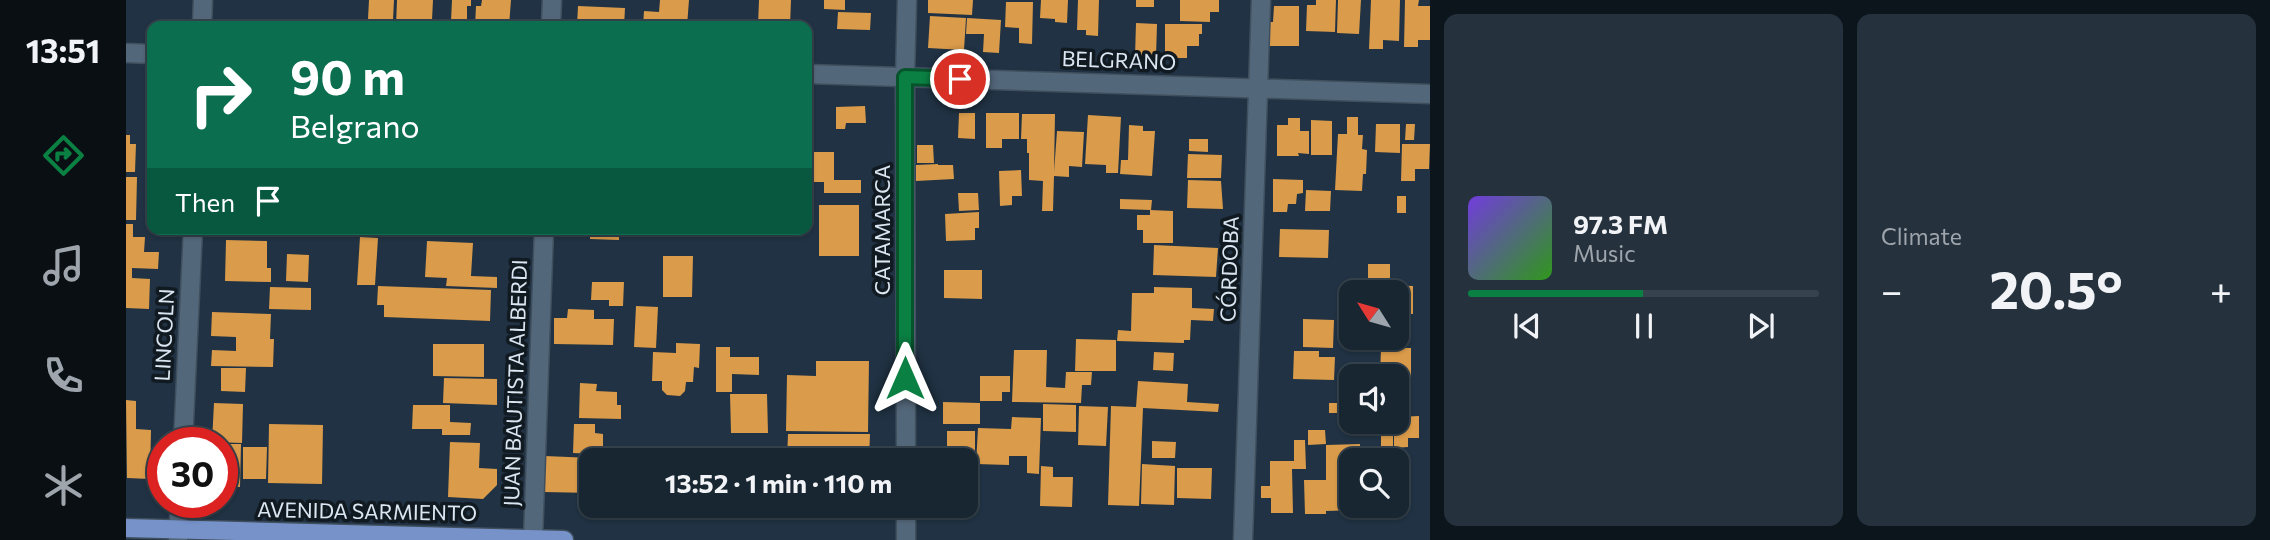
<!DOCTYPE html>
<meta charset="utf-8">
<style>
:root{--surface:#182632;--page:#25323e;--text:#f1f3f6;--muted:#9fa5ac;--line:#36434d;--accent:#0b8043}
body{margin:0;font-family:Commissioner,sans-serif;background:var(--page);color:var(--text);height:100vh;display:flex;flex-direction:column;font-size:26px;white-space:nowrap}
*{box-sizing:border-box;margin:0}
p{font-size:23px;color:var(--muted)}
.icon{flex:none;width:38px;height:38px;fill:none;stroke:currentColor;stroke-width:2;stroke-linecap:round;stroke-linejoin:round}
.map{position:relative;flex:1;overflow:hidden}
.panel{display:flex;flex-direction:column;gap:14px;padding:14px;background:#0d151c;width:840px}
.panel>*{flex:none}
.top-card{position:absolute;left:21px;top:21px;width:665px;height:214px;border-radius:14px;box-shadow:0 2px 5px #0004,0 0 0 2px var(--line);background:#0b6e4f;color:#fff;overflow:hidden}
.needle{width:46px;rotate:307deg}
.fabs{position:absolute;left:1213px;top:280px;display:grid;gap:14px}
.fabs a{display:grid;place-items:center;width:70px;height:70px;border-radius:14px;background:var(--surface);box-shadow:0 2px 5px #0004,0 0 0 2px var(--line);font-size:35px}
.speed{position:absolute;left:21px;top:427px;display:flex;gap:14px;font-size:35px;font-weight:700;text-align:center}
.speed>*{display:grid;place-content:center;width:91px;height:91px;border-radius:50%;background:var(--surface);box-shadow:0 2px 5px #0004,0 0 0 2px var(--line);line-height:1}
.speed .limit{border:10px solid #d22;background:#fff;color:#111}
.pin{position:absolute;display:grid;place-items:center;width:60px;height:60px;color:#fff;margin:-30px;border:4px solid #fff;border-radius:50%;box-shadow:0 2px 7px #0007}
.me{position:absolute;width:77px;margin:-38px;rotate:0deg;stroke-linejoin:round;filter:drop-shadow(0 0 5px #0008)}
.turn{display:flex;align-items:center;gap:24px;height:147px;padding:0 28px;font-size:32px}
.turn .icon{width:91px;height:91px;stroke-width:2.5}
.turn b{display:block;font-size:49px;line-height:60px}
.then{display:flex;align-items:center;height:66px;padding:0 28px;background:#0003;gap:14px;font-size:26px}
.big{font-size:52px;font-weight:700;line-height:1.1}
.panel .widget{flex:1;display:flex;flex-direction:column;justify-content:center;gap:10px;min-width:0;padding:0 24px;border-radius:14px;background:var(--page)}
.song{display:flex;align-items:center;gap:21px}
.cover{width:84px;height:84px;border-radius:10px;background:linear-gradient(135deg,hsl(260 70% 55%),hsl(110 70% 35%))}
.played{height:7px;border-radius:4px;background:linear-gradient(90deg,var(--accent) 50%,var(--line) 50%)}
.keys{display:flex;justify-content:space-around;direction:ltr}
.heat{display:flex;justify-content:space-between;align-items:center;font-size:38px;direction:ltr}
.panel .tiles{flex:1;display:grid;gap:14px;grid-template-columns:repeat(2,1fr)}
.trip{position:absolute;left:453px;top:448px;width:399px;height:70px;border-radius:14px;background:var(--surface);box-shadow:0 2px 5px #0004,0 0 0 2px var(--line);font-weight:700;line-height:70px;text-align:center}
main{display:flex;flex:1;min-height:0}
.tab-bar{display:flex;flex-direction:column;width:126px;justify-content:space-around;align-items:center;background:#0a0f14;color:var(--muted)}
.tab-bar .icon{width:49px;height:49px}
.tab-bar .active{color:var(--accent)}
.tab-bar b{font-size:32px;color:var(--text)}
.map>svg:first-child{display:block}
.building{fill:#da9b4a}
.lines{fill:none;stroke-linecap:round;stroke-linejoin:round}
.minor-casing{stroke:#3f4f5d;stroke-width:21}
.major-casing{stroke:#3f4f5d;stroke-width:21}
.minor{stroke:#53677a;stroke-width:18}
.major{stroke:#7692c9;stroke-width:18}
.route-casing{stroke:#07532c;stroke-width:18}
.route{stroke:#0b8043;stroke-width:12}
.labels{text-anchor:middle;stroke-width:7;stroke-linejoin:round;paint-order:stroke}
.street-label{font-size:21px;fill:#dae6f1;stroke:#111921}
</style>
<main>
<nav class="tab-bar">
<b>13:51</b>
<svg class="icon active" aria-label="directions" viewBox="0 0 24 24"><path d="M12 3l9 9-9 9-9-9zM9 14v-3h6M13 9l2 2-2 2"/></svg>
<svg class="icon" aria-label="music" viewBox="0 0 24 24"><path d="M9 18V5l10-2v13"/><circle cx="6" cy="18" r="3"/><circle cx="16" cy="16" r="3"/></svg>
<svg class="icon" aria-label="phone" viewBox="0 0 24 24"><path d="M5 4h4l2 5-3 2q2 4 5 5l2-3 5 2v4C11 20 4 13 5 4z"/></svg>
<svg class="icon" aria-label="climate" viewBox="0 0 24 24"><path d="M12 3v18M4 7l16 10M4 17L20 7"/></svg>
</nav>
<div class="map">
<svg width="1304" height="540" viewBox="0 0 1304 540">
<rect width="100%" height="100%" fill="#203243"/>
<!-- building -->
<g class="building">
<path d="M 243,0 L 268,0 L 267,20 L 242,19 Z"/>
<path d="M 271,0 L 307,0 L 306,20 L 283,19 L 283,26 L 270,26 Z"/>
<path d="M 326,0 L 345,0 L 345,6 L 341,6 L 341,22 L 325,21 Z"/>
<path d="M 356,0 L 385,0 L 383,26 L 349,26 L 350,6 L 355,6 Z"/>
<path d="M 534,0 L 563,0 L 561,26 L 517,26 L 518,11 L 533,12 Z"/>
<path d="M 633,0 L 665,0 L 664,26 L 632,26 Z"/>
<path d="M 698,0 L 719,0 L 719,10 L 698,9 Z"/>
<path d="M 802,0 L 847,0 L 846,15 L 802,13 Z"/>
<path d="M 915,0 L 942,0 L 941,23 L 929,22 L 929,19 L 914,18 Z"/>
<path d="M 952,0 L 973,0 L 972,36 L 960,35 L 960,30 L 951,30 Z"/>
<rect x="1010" y="0" width="18" height="7"/>
<path d="M 1054,0 L 1093,0 L 1093,12 L 1084,12 L 1084,22 L 1054,21 Z"/>
<path d="M 1190,0 L 1210,0 L 1209,32 L 1180,31 L 1181,5 L 1190,5 Z"/>
<path d="M 1212,0 L 1235,0 L 1233,34 L 1211,33 Z"/>
<path d="M 1245,0 L 1274,0 L 1273,41 L 1257,40 L 1257,49 L 1243,49 Z"/>
<path d="M 1279,0 L 1293,0 L 1292,6 L 1304,6 L 1304,40 L 1292,40 L 1292,47 L 1278,47 Z"/>
<path d="M 880,2 L 907,2 L 906,44 L 893,43 L 893,28 L 879,27 Z"/>
<path d="M 452,6 L 499,8 L 498,26 L 451,26 Z"/>
<path d="M 1148,6 L 1173,6 L 1173,46 L 1144,46 L 1144,22 L 1147,22 Z"/>
<path d="M 712,12 L 745,13 L 744,30 L 711,29 Z"/>
<path d="M 804,16 L 840,18 L 838,50 L 802,48 Z"/>
<path d="M 841,18 L 875,20 L 873,53 L 857,52 L 858,34 L 840,34 Z"/>
<path d="M 1010,23 L 1031,24 L 1030,57 L 1009,57 Z"/>
<path d="M 1039,24 L 1076,24 L 1076,34 L 1073,34 L 1073,46 L 1061,46 L 1061,58 L 1039,58 Z"/>
<path d="M 739,106 L 740,123 L 720,123 L 719,129 L 710,129 L 710,107 Z"/>
<path d="M 833,113 L 849,113 L 849,139 L 832,138 Z"/>
<path d="M 860,113 L 893,113 L 893,139 L 876,139 L 876,148 L 860,148 Z"/>
<path d="M 896,114 L 929,114 L 928,172 L 931,131 L 958,132 L 956,167 L 943,166 L 943,177 L 928,176 L 927,211 L 916,211 L 917,181 L 903,180 L 903,153 L 901,153 L 901,139 L 895,139 Z"/>
<path d="M 962,115 L 995,117 L 992,173 L 980,173 L 980,165 L 959,164 Z"/>
<path d="M 1221,117 L 1232,117 L 1232,135 L 1237,135 L 1236,149 L 1241,150 L 1240,174 L 1237,174 L 1236,191 L 1209,190 L 1212,134 L 1221,134 Z"/>
<path d="M 1162,118 L 1174,118 L 1174,131 L 1183,131 L 1183,154 L 1172,153 L 1173,156 L 1151,156 L 1151,125 L 1162,125 Z"/>
<path d="M 1185,120 L 1206,121 L 1206,155 L 1185,155 Z"/>
<path d="M 1250,124 L 1274,124 L 1274,153 L 1249,152 Z"/>
<path d="M 1280,124 L 1289,124 L 1288,140 L 1279,140 Z"/>
<path d="M 1003,125 L 1017,126 L 1017,131 L 1029,131 L 1026,176 L 994,174 L 995,160 L 1002,160 Z"/>
<path d="M 0,135 L 4,135 L 4,144 L 10,144 L 9,172 L 0,172 Z"/>
<path d="M 1063,139 L 1082,139 L 1082,152 L 1063,151 Z"/>
<path d="M 1276,144 L 1304,144 L 1303,169 L 1289,169 L 1289,181 L 1275,181 Z"/>
<path d="M 791,145 L 807,145 L 808,163 L 791,163 Z"/>
<path d="M 681,152 L 708,152 L 708,180 L 735,180 L 735,193 L 698,193 L 698,182 L 681,182 Z"/>
<path d="M 1062,154 L 1096,155 L 1095,178 L 1061,178 Z"/>
<path d="M 812,164 L 812,165 L 827,165 L 828,179 L 790,181 L 790,165 Z"/>
<path d="M 895,170 L 896,196 L 886,196 L 886,205 L 874,206 L 873,171 Z"/>
<path d="M 0,177 L 11,177 L 10,220 L 0,220 Z"/>
<path d="M 1147,179 L 1177,180 L 1177,193 L 1171,194 L 1170,204 L 1162,204 L 1161,212 L 1147,212 Z"/>
<path d="M 1062,180 L 1095,181 L 1097,209 L 1061,208 Z"/>
<path d="M 1180,190 L 1205,191 L 1204,211 L 1179,211 Z"/>
<path d="M 832,193 L 852,193 L 853,210 L 833,211 Z"/>
<rect x="1271" y="196" width="9" height="17"/>
<path d="M 994,199 L 1026,200 L 1025,210 L 994,209 Z"/>
<rect x="693" y="205" width="40" height="51"/>
<path d="M 1024,210 L 1047,211 L 1047,243 L 1017,243 L 1017,230 L 1011,230 L 1011,215 L 1024,215 Z"/>
<path d="M 853,212 L 853,228 L 849,228 L 849,240 L 820,241 L 819,214 Z"/>
<path d="M 0,224 L 7,224 L 7,237 L 19,237 L 18,252 L 33,252 L 32,269 L 6,268 L 6,278 L 24,279 L 23,309 L 0,308 Z"/>
<path d="M 464,229 L 493,229 L 493,240 L 464,239 Z"/>
<path d="M 1154,229 L 1203,230 L 1202,258 L 1153,257 Z"/>
<path d="M 234,237 L 252,238 L 249,285 L 231,285 Z"/>
<path d="M 100,240 L 141,241 L 141,268 L 145,268 L 145,282 L 99,281 Z"/>
<path d="M 301,241 L 347,243 L 345,276 L 371,277 L 371,288 L 320,286 L 321,278 L 299,277 Z"/>
<path d="M 1028,245 L 1092,248 L 1090,277 L 1027,275 Z"/>
<path d="M 161,254 L 183,255 L 182,282 L 160,281 Z"/>
<path d="M 537,256 L 567,256 L 566,297 L 537,297 Z"/>
<path d="M 1242,264 L 1264,264 L 1264,283 L 1254,283 L 1254,280 L 1242,280 Z"/>
<path d="M 818,270 L 856,270 L 856,299 L 818,298 Z"/>
<path d="M 466,282 L 498,282 L 497,306 L 483,306 L 483,300 L 465,300 Z"/>
<path d="M 1259,285 L 1287,286 L 1287,314 L 1270,314 L 1270,292 L 1259,292 Z"/>
<path d="M 252,286 L 365,290 L 364,321 L 258,317 L 258,305 L 251,305 Z"/>
<path d="M 144,287 L 185,288 L 185,310 L 143,309 Z"/>
<path d="M 1028,287 L 1066,288 L 1066,308 L 1088,309 L 1087,321 L 1065,320 L 1064,340 L 1058,340 L 1058,343 L 991,341 L 992,330 L 1005,331 L 1006,293 L 1028,293 Z"/>
<path d="M 510,306 L 532,307 L 530,348 L 508,347 Z"/>
<path d="M 442,309 L 468,310 L 468,319 L 488,319 L 487,345 L 428,344 L 428,318 L 441,318 Z"/>
<path d="M 86,312 L 145,314 L 144,339 L 148,339 L 147,367 L 85,366 L 86,350 L 110,351 L 110,337 L 85,336 Z"/>
<path d="M 1177,319 L 1208,320 L 1207,348 L 1177,347 Z"/>
<path d="M 950,339 L 990,340 L 990,371 L 949,371 Z"/>
<path d="M 550,343 L 574,344 L 573,368 L 568,367 L 567,382 L 560,382 L 559,391 L 554,396 L 541,395 L 536,390 L 536,381 L 526,381 L 527,352 L 550,353 Z"/>
<path d="M 307,344 L 358,344 L 358,377 L 307,376 Z"/>
<path d="M 590,347 L 604,347 L 604,357 L 633,357 L 633,375 L 606,374 L 606,392 L 590,392 Z"/>
<path d="M 1255,348 L 1285,348 L 1285,379 L 1254,376 Z"/>
<path d="M 888,350 L 921,350 L 920,387 L 939,388 L 940,372 L 966,372 L 965,385 L 956,385 L 955,403 L 886,402 Z"/>
<path d="M 1168,351 L 1193,351 L 1193,357 L 1209,357 L 1208,380 L 1167,379 Z"/>
<path d="M 1028,352 L 1048,353 L 1047,371 L 1027,370 Z"/>
<path d="M 690,361 L 743,361 L 742,432 L 660,431 L 661,375 L 690,376 Z"/>
<path d="M 95,368 L 120,368 L 119,392 L 95,391 Z"/>
<path d="M 854,376 L 884,376 L 884,392 L 876,392 L 876,401 L 854,401 Z"/>
<path d="M 318,378 L 371,379 L 371,405 L 317,403 Z"/>
<path d="M 1012,381 L 1062,384 L 1061,402 L 1093,404 L 1092,412 L 1017,408 L 1013,506 L 982,505 L 985,406 L 1010,407 Z"/>
<rect x="1270" y="381" width="14" height="33"/>
<path d="M 454,383 L 471,384 L 470,391 L 491,392 L 491,405 L 495,405 L 495,419 L 453,418 Z"/>
<path d="M 604,394 L 641,394 L 642,433 L 605,433 Z"/>
<path d="M 0,400 L 10,401 L 10,429 L 25,430 L 24,479 L 1,478 Z"/>
<path d="M 817,402 L 854,403 L 854,424 L 817,424 Z"/>
<path d="M 88,403 L 117,404 L 116,443 L 86,442 Z"/>
<rect x="1203" y="403" width="22" height="10"/>
<path d="M 917,404 L 950,405 L 950,432 L 917,431 Z"/>
<path d="M 287,405 L 324,405 L 324,422 L 345,423 L 344,435 L 316,435 L 316,429 L 286,429 Z"/>
<path d="M 953,406 L 982,407 L 980,446 L 952,445 Z"/>
<path d="M 1293,416 L 1293,438 L 1282,438 L 1282,447 L 1268,448 L 1268,422 L 1270,422 L 1270,417 Z"/>
<path d="M 886,417 L 915,418 L 913,474 L 901,473 L 901,456 L 883,456 L 883,465 L 850,464 L 852,428 L 885,429 Z"/>
<path d="M 143,424 L 197,425 L 196,484 L 142,483 Z"/>
<path d="M 448,424 L 469,424 L 469,433 L 477,434 L 477,446 L 469,446 L 469,454 L 447,453 Z"/>
<path d="M 1267,429 L 1267,460 L 1225,460 L 1225,506 L 1235,506 L 1235,510 L 1200,511 L 1200,514 L 1179,514 L 1178,480 L 1200,480 L 1200,445 L 1234,444 L 1234,451 L 1255,451 L 1255,430 Z"/>
<path d="M 1182,430 L 1199,430 L 1200,444 L 1182,445 Z"/>
<path d="M 821,431 L 849,431 L 849,474 L 840,474 L 840,460 L 787,460 L 787,453 L 821,453 Z"/>
<path d="M 662,434 L 744,434 L 743,460 L 661,460 Z"/>
<path d="M 1168,440 L 1179,440 L 1180,469 L 1166,469 L 1167,513 L 1145,513 L 1145,498 L 1135,498 L 1135,486 L 1144,486 L 1144,461 L 1168,461 Z"/>
<path d="M 1026,441 L 1050,442 L 1049,458 L 1026,458 Z"/>
<path d="M 324,442 L 354,443 L 353,468 L 371,469 L 371,485 L 357,499 L 322,497 Z"/>
<path d="M 96,444 L 115,444 L 114,487 L 96,487 Z"/>
<path d="M 117,447 L 141,447 L 140,479 L 117,479 Z"/>
<path d="M 419,456 L 466,458 L 466,493 L 418,492 Z"/>
<path d="M 1016,464 L 1049,466 L 1048,505 L 1015,504 Z"/>
<path d="M 915,466 L 927,467 L 927,477 L 947,477 L 946,507 L 914,506 Z"/>
<path d="M 1051,468 L 1086,468 L 1085,499 L 1051,498 Z"/>
<path d="M 1236,506 L 1268,506 L 1268,510 L 1236,511 Z"/>
</g>
<g class="lines">
<defs>
<g id="minor">
<path d="M 76,26 L 77,0"/>
<path d="M 425,26 L 426,0"/>
<path d="M 0,53 L 26,54"/>
<path d="M 681,74 L 1304,94"/>
<path d="M 57,443 L 67,229"/>
<path d="M 780,460 L 779,77 L 781,0"/>
<path d="M 780,506 L 780,540"/>
<path d="M 52,540 L 54,502"/>
<path d="M 407,540 L 418,229"/>
<path d="M 1117,540 L 1135,0"/>
</g>
<path id="major" d="M 0,528 L 438,540"/>
</defs>
<!-- minor casing -->
<use href="#minor" class="minor-casing"/>
<!-- major casing -->
<use href="#major" class="major-casing"/>
<!-- minor -->
<use href="#minor" class="minor"/>
<!-- major -->
<use href="#major" class="major"/>
</g>
<g class="lines">
<defs>
<path id="route" d="M 779,378 L 779,77 L 834,79"/>
</defs>
<!-- route casing -->
<use href="#route" class="route-casing"/>
<!-- route -->
<use href="#route" class="route"/>
</g>
<g class="labels">
<!-- street labels -->
<g class="street-label">
<text transform="translate(993 61) rotate(2)" y="7">BELGRANO</text>
<text transform="translate(757 230) rotate(-90)" y="7">CATAMARCA</text>
<text transform="translate(1104 269) rotate(-88)" y="7">CÓRDOBA</text>
<text transform="translate(39 335) rotate(-87)" y="7">LINCOLN</text>
<text transform="translate(390 383) rotate(-88)" y="7">JUAN BAUTISTA ALBERDI</text>
<text transform="translate(241 512) rotate(1)" y="7">AVENIDA SARMIENTO</text>
</g>
</g>
</svg>
<div class="fabs">
<a><svg class="needle" viewBox="-14 -14 28 28"><path d="M0-13l5 13h-10z" fill="#e53935"/><path d="M0 13l5-13h-10z" fill="#9fa5ac"/></svg></a>
<a><svg class="icon" aria-label="sound" viewBox="0 0 24 24"><path d="M4 9h4l5-4v14l-5-4H4zM17 9q2 3 0 6"/></svg></a>
<a><svg class="icon" aria-label="search" viewBox="0 0 24 24"><circle cx="10" cy="10" r="6"/><path d="M15 15l6 6"/></svg></a>
</div>
<div class="speed"><div class="limit">30</div></div>
<div class="pin" style="left:834px;top:79px;background:#d93025"><svg class="icon" aria-label="arrive" viewBox="0 0 24 24"><path d="M6 21V4h12l-3 4 3 4H6"/></svg></div>
<svg class="me" style="left:779px;top:378px" viewBox="-20 -20 40 40"><path d="M0-17L14 15 0 8-14 15z" fill="#0b8043" stroke="#fff" stroke-width="4"/></svg>
<div class="trip">13:52 · 1 min · 110 m</div>
<div class="top-card">
<div class="turn"><svg class="icon" aria-label="right" viewBox="0 0 24 24"><path d="M7 20v-9h11M14 6l5 5-5 5"/></svg><div><b>90 m</b>Belgrano</div></div>
<div class="then">Then<svg class="icon" aria-label="arrive" viewBox="0 0 24 24"><path d="M6 21V4h12l-3 4 3 4H6"/></svg></div>
</div>
</div>
<section class="panel">
<div class="tiles">
<div class="widget">
<div class="song"><i class="cover"></i><div><b>97.3 FM</b><p>Music</p></div></div>
<div class="played"></div>
<div class="keys"><svg class="icon" aria-label="previous" viewBox="0 0 24 24"><path d="M18 5L8 12l10 7zM5 5v14"/></svg><svg class="icon" aria-label="pause" viewBox="0 0 24 24"><path d="M8 5v14M16 5v14"/></svg><svg class="icon" aria-label="next" viewBox="0 0 24 24"><path d="M6 5l10 7-10 7zM19 5v14"/></svg></div>
</div>
<div class="widget"><p>Climate</p>
<div class="heat"><a>−</a><b class="big">20.5°</b><a>+</a></div>
</div>
</div>
</section>
</main>
